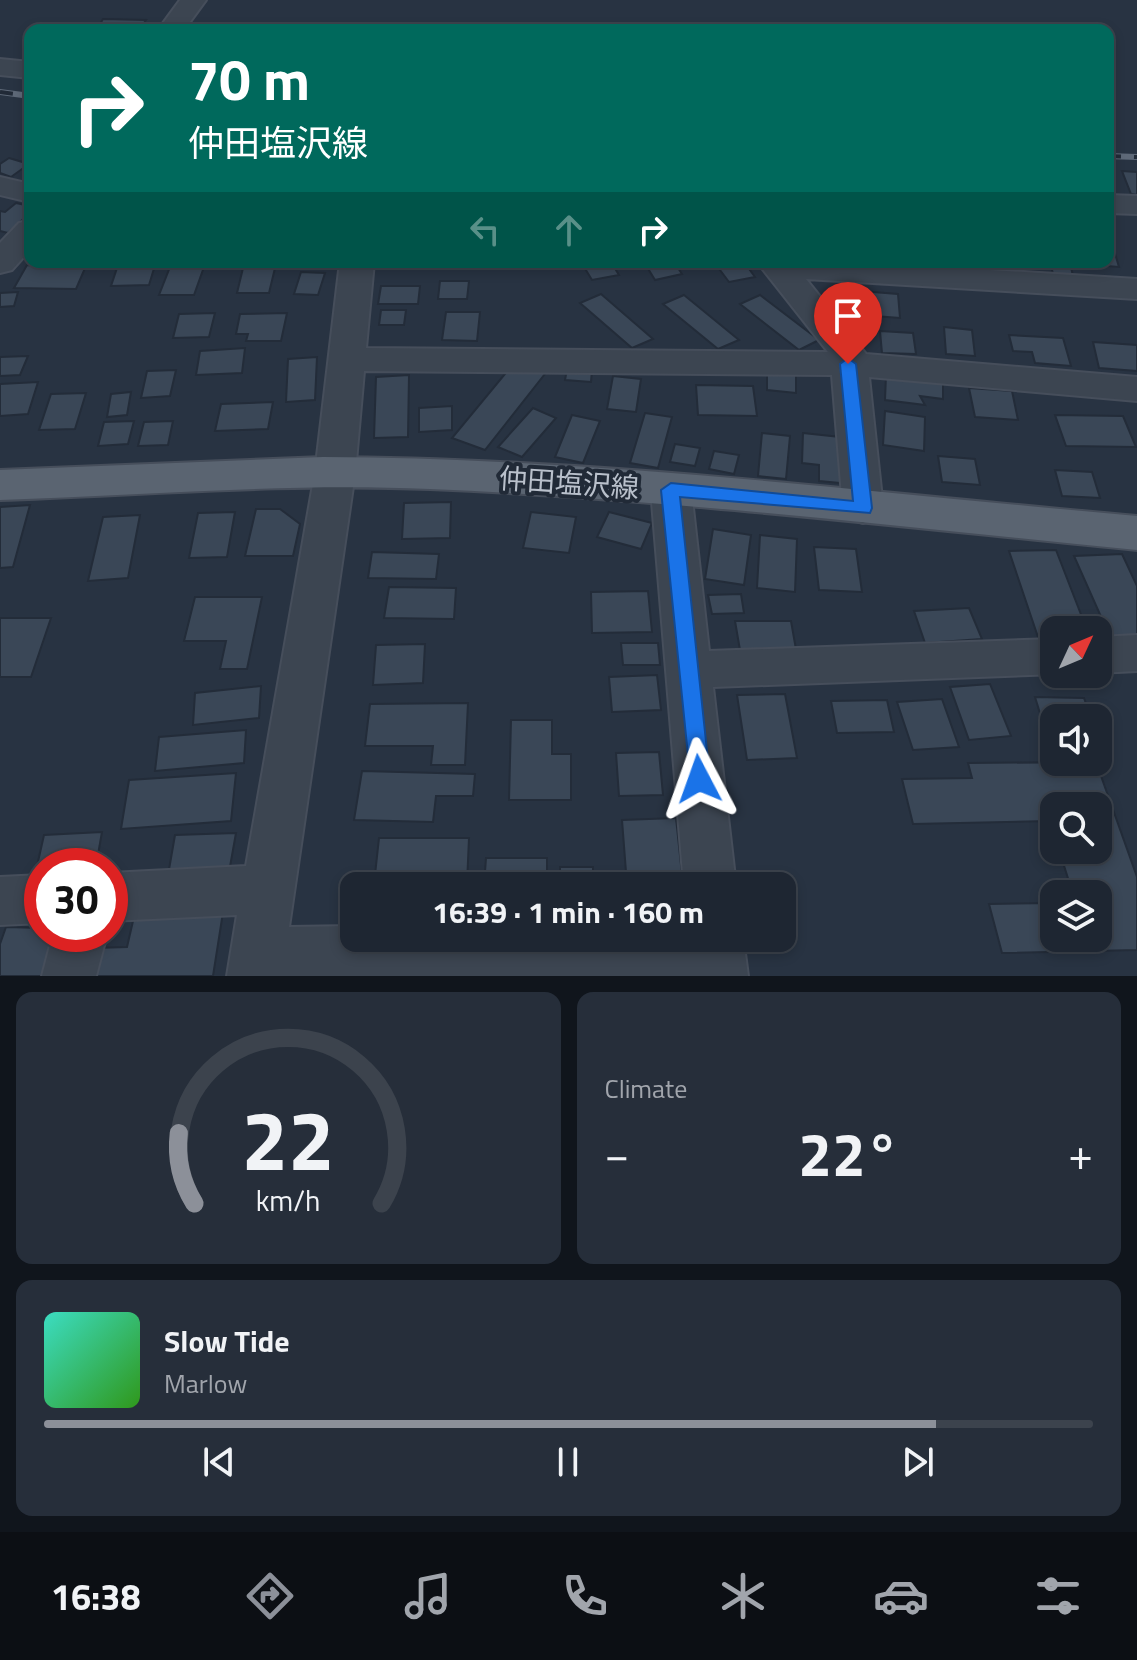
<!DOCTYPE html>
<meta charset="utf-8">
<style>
:root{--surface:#1e2632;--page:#262e3a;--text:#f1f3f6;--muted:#a1a5ac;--line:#3c434d;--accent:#8c9099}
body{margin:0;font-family:"Titillium Web","Noto Sans JP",sans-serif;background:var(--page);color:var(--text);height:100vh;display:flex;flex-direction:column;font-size:30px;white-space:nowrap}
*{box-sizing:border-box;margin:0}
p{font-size:26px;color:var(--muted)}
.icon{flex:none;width:44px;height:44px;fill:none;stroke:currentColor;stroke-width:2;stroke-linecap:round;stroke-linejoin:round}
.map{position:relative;height:976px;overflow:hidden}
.details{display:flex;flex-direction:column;gap:16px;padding:16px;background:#10151c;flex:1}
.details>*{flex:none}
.hud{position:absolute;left:24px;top:24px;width:1090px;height:244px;border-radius:16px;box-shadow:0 4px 12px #0003,0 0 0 2px var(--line);background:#00695c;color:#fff;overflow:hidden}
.needle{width:52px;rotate:46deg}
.fabs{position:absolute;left:1040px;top:616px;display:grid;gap:16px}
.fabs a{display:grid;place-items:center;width:72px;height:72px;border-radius:16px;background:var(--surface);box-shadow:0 4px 12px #0003,0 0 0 2px var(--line);font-size:40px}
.speed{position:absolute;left:24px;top:848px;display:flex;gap:16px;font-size:40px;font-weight:700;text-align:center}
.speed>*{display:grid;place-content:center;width:104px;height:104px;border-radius:50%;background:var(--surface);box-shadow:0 4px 12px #0003,0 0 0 2px var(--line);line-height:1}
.speed .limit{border:12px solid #d22;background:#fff;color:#111}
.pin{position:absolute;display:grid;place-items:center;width:68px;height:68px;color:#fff;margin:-82px -34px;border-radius:50% 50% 50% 0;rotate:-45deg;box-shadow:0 0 8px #0007}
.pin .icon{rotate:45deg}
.me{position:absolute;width:88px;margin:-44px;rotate:356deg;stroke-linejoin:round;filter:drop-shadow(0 0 6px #0008)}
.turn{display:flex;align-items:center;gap:28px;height:168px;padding:0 32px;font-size:36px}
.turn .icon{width:104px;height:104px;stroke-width:2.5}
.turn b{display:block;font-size:56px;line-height:68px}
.lanes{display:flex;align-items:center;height:76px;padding:0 32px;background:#0003;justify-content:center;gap:40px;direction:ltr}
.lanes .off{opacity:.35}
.big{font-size:60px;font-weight:700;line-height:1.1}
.details .tile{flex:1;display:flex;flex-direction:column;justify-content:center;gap:12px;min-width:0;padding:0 28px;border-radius:16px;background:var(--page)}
.details .dial{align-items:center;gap:0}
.dial svg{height:208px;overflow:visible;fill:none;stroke:var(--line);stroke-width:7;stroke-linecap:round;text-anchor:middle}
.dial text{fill:var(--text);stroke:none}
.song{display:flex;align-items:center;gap:24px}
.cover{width:96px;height:96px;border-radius:12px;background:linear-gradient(135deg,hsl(170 70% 55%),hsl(110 70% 35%))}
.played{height:8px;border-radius:4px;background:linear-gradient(90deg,var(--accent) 85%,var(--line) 85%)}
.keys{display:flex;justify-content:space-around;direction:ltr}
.heat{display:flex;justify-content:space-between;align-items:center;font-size:44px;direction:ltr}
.details .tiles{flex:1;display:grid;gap:16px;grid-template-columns:1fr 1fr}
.tile:last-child{grid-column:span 2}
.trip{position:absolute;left:340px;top:872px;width:456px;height:80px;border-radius:16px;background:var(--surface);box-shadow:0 4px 12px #0003,0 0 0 2px var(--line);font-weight:700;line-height:80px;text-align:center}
.tabs{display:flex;height:128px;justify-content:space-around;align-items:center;background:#0c0f14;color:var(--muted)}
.tabs .icon{width:56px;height:56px}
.tabs .active{color:var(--accent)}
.tabs b{font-size:36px;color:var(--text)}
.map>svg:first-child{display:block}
.building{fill:#3a4757;stroke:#232c39;stroke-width:2}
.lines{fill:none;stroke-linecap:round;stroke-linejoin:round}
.minor-casing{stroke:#464e5b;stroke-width:4}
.major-casing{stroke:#464e5b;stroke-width:4}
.minor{fill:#3c4551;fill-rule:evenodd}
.major{fill:#5a6471;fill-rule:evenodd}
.rail-casing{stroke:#5e6978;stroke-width:6}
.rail{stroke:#212a37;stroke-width:4;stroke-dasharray:13;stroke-linecap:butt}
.route{fill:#1a73e8;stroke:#114b97;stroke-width:2}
.labels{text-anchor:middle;stroke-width:8;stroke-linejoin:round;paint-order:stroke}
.street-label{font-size:28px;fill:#b9c0cb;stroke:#212a37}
</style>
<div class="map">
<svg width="1137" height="976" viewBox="0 0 1137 976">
<rect width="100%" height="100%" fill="#283342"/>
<!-- building -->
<g class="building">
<path d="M 103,19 L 146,20 L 140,29 L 97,29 Z"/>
<path d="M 9,158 L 29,164 L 11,177 L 0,173 L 0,164 Z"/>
<path d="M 1122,171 L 1137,172 L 1137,195 L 1131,194 Z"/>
<path d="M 16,203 L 30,206 L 30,213 L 8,233 L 0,231 L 0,211 L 5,212 Z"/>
<path d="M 1108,250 L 1114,250 L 1119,267 L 1070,263 L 1073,276 L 1053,274 L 1050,262 L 1108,262 Z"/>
<path d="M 119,262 L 156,262 L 149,285 L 111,286 Z"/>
<path d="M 581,262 L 611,262 L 619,275 L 592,280 Z"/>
<path d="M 644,262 L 674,262 L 682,274 L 655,280 Z"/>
<path d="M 714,262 L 744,262 L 755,277 L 729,282 Z"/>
<path d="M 27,265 L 86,266 L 76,289 L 14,288 Z"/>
<path d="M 170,267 L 204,267 L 194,295 L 159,295 Z"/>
<path d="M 243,268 L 275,268 L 269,293 L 237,293 Z"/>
<path d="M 301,272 L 325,273 L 318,295 L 294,294 Z"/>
<path d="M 440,281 L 469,281 L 467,299 L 438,299 Z"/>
<path d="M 381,286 L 420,286 L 418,304 L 378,304 Z"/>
<path d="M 860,291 L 898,294 L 900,318 L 861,315 Z"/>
<path d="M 18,292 L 14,306 L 0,307 L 0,293 Z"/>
<path d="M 601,294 L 653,339 L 632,348 L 580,303 Z"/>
<path d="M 684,295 L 739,340 L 718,349 L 663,304 Z"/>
<path d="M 760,295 L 819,340 L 799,350 L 740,304 Z"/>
<path d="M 381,310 L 406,310 L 404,325 L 379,325 Z"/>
<path d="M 446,312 L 480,312 L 477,341 L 442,340 Z"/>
<path d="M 215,313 L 209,337 L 173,338 L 179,314 Z"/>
<path d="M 287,313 L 281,341 L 246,341 L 248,334 L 236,334 L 240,314 Z"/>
<path d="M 944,327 L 972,330 L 975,356 L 946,354 Z"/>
<path d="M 880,331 L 913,333 L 916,354 L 882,353 Z"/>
<path d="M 1009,335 L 1063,338 L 1071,366 L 1035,363 L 1032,352 L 1013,351 Z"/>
<path d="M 1093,342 L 1137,345 L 1137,371 L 1099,368 Z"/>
<path d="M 245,348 L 242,373 L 196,375 L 200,351 Z"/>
<path d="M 28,356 L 20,375 L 0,376 L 0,357 Z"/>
<path d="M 317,357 L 315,400 L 286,402 L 288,359 Z"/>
<path d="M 509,369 L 548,370 L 485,450 L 452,438 Z"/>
<path d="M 567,369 L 592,370 L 591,382 L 565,380 Z"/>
<path d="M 176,370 L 170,396 L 141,398 L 147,371 Z"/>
<path d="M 767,372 L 796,374 L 796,393 L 767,390 Z"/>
<path d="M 409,375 L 408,437 L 374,438 L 376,377 Z"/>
<path d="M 886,375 L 943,383 L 943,399 L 920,396 L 925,405 L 885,400 Z"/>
<path d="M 613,376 L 641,379 L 636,412 L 607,409 Z"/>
<path d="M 38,382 L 28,414 L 0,416 L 0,384 Z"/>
<path d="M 696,385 L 753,386 L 757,416 L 698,415 Z"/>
<path d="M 969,388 L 1012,391 L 1018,420 L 975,417 Z"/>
<path d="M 131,392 L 127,415 L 107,417 L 111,394 Z"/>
<path d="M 86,393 L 75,429 L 39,430 L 51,394 Z"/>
<path d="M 273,402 L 268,429 L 215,431 L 221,404 Z"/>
<path d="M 452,406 L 452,430 L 419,432 L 419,408 Z"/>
<path d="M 533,408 L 556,418 L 522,457 L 498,447 Z"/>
<path d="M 885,411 L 925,417 L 924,451 L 883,445 Z"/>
<path d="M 645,413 L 672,417 L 658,468 L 630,463 Z"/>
<path d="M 572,415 L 600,421 L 583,463 L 555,457 Z"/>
<path d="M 1055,415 L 1123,416 L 1136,447 L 1066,446 Z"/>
<path d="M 134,421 L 128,444 L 98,446 L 104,422 Z"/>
<path d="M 173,421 L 168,445 L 138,446 L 144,422 Z"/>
<path d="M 762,433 L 790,436 L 786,479 L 758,476 Z"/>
<path d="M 803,433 L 840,437 L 840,483 L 819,481 L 819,465 L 802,463 Z"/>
<path d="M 675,444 L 700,448 L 695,466 L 670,462 Z"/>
<path d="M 714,451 L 739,455 L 734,474 L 709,469 Z"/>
<path d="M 938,456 L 975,459 L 980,485 L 942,482 Z"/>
<path d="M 1055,470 L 1092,472 L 1100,498 L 1062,496 Z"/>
<path d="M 451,502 L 450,538 L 402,539 L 404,503 Z"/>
<path d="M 30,505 L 13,567 L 0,568 L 0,507 Z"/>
<path d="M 256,509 L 280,509 L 300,524 L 293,556 L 245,556 Z"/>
<path d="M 235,512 L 227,557 L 189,558 L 198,513 Z"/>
<path d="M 531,512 L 576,517 L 569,553 L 523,548 Z"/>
<path d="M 609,512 L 652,523 L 641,549 L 597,537 Z"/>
<path d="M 140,515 L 128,578 L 88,581 L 103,517 Z"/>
<path d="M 713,529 L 751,535 L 744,585 L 705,579 Z"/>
<path d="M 760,535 L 797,539 L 795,592 L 757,588 Z"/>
<path d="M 814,547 L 856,549 L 862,592 L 819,590 Z"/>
<path d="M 1056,550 L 1087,630 L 1054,630 L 1054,637 L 1038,637 L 1009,551 Z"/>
<path d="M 372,552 L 439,554 L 436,579 L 368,578 Z"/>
<path d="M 1122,554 L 1137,586 L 1137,636 L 1110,637 L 1074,556 Z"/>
<path d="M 389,587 L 456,588 L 454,619 L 384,618 Z"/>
<path d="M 648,591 L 652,632 L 592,633 L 591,592 Z"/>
<path d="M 741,594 L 744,613 L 712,614 L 708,595 Z"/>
<path d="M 195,597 L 262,597 L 247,669 L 220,669 L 226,641 L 184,641 Z"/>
<path d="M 969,608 L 982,639 L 925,643 L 914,611 Z"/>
<path d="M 0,618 L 51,618 L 31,677 L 0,677 Z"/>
<path d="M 735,621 L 791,621 L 797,655 L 741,656 Z"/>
<path d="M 621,643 L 658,643 L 660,665 L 623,665 Z"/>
<path d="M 425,644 L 423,683 L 373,685 L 376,645 Z"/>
<path d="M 657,675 L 661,710 L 612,712 L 609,677 Z"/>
<path d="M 990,684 L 1011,736 L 969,740 L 950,687 Z"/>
<path d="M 261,686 L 259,718 L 193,725 L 195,693 Z"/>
<path d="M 785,694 L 797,758 L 747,760 L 737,695 Z"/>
<path d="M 1035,697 L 1084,698 L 1091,718 L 1054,718 L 1054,746 L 1050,746 Z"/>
<path d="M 942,699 L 959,747 L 913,750 L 897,702 Z"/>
<path d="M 887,700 L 894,732 L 837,733 L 831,701 Z"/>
<path d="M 468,703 L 465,765 L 431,765 L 433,746 L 365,746 L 370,704 Z"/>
<path d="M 511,720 L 552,720 L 552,754 L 571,754 L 571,800 L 509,800 Z"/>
<path d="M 246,730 L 244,763 L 155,771 L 159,737 Z"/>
<path d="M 659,752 L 663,795 L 619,796 L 616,753 Z"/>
<path d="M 1096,762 L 1137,877 L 1137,950 L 1002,953 L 989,904 L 1054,903 L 1054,938 L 1098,938 L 1098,894 L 1073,894 L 1059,850 L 1098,850 L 1098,806 L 1054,806 L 1054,832 L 1050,821 L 913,824 L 902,779 L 972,778 L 968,763 Z"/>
<path d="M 362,771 L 475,774 L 473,796 L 436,796 L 433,822 L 354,820 Z"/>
<path d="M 236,773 L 231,821 L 121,829 L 129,780 Z"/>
<path d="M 676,818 L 683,884 L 627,885 L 622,820 Z"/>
<path d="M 102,832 L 96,866 L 42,866 L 42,874 L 35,875 L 44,835 Z"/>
<path d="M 236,833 L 228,878 L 167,881 L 175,835 Z"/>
<path d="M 379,838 L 469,838 L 467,884 L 374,884 Z"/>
<path d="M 486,858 L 547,858 L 547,886 L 484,886 Z"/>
<rect x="560" y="867" width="33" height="19"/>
<path d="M 224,906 L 213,976 L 86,976 L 93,948 L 127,947 L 136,908 Z"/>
<path d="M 6,927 L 42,928 L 42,934 L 64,934 L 52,976 L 0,976 L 0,944 Z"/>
</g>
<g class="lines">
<defs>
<g id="minor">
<path d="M 180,0 L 206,0 L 184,30 L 158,30 Z"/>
<path d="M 0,59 L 30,62 L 30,78 L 0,75 Z"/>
<path d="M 0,177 L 30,184 L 30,202 L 0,195 Z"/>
<path d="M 1108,195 L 1137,196 L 1137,214 L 1108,213 Z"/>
<path d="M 30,220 L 30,250 L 12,270 L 0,273 L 0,243 L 19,223 Z"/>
<path d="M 340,262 L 374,262 L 366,348 L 828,352 L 757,262 L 860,262 L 1137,279 L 1137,299 L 806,279 L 866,354 L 1137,377 L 1137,401 L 869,377 L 883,508 L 877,518 L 863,523 L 849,518 L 843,508 L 832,375 L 364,371 L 355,473 L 289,927 L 354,926 L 354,938 L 645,938 L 690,946 L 689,938 L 743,938 L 748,976 L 227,976 L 237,915 L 110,921 L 110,873 L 246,866 L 315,473 Z"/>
<path d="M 671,476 L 685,480 L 691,490 L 709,651 L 1054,639 L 1054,674 L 1057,674 L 713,687 L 736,886 L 684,886 L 651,490 L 657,480 Z"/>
<path d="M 1137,635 L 1137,671 L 1098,673 L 1098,637 Z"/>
<path d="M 42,875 L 42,923 L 0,925 L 0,877 Z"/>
<path d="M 53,934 L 107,934 L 96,976 L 42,976 Z"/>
</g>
<path id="major" d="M 323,457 C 595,458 866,492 1137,516 L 1137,550 C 902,527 666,499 430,489 C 287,483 143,495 0,500 L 0,470 Z"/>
</defs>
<!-- minor casing -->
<use href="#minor" class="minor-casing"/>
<!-- major casing -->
<use href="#major" class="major-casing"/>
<!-- minor -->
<use href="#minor" class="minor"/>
<!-- major -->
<use href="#major" class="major"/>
<defs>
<g id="rail">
<path d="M 0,92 L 30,96"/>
<path d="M 1108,156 L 1137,157"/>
</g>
</defs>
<!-- rail casing -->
<use href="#rail" class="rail-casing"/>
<!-- rail -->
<use href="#rail" class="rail"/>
</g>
<!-- route -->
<path class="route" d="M 848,358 L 856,364 L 872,508 L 870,513 L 680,497 L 710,779 L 706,785 L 699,788 L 691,785 L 661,490 L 671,483 L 853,501 L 840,364 Z"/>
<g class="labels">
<!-- street labels -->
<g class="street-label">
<text transform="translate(569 483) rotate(4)" y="10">仲田塩沢線</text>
</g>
</g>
</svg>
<div class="fabs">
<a><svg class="needle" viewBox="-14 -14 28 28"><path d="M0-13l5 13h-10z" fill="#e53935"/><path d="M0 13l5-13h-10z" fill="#a1a5ac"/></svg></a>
<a><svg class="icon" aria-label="sound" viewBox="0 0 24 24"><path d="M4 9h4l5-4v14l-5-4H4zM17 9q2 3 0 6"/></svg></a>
<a><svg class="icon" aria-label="search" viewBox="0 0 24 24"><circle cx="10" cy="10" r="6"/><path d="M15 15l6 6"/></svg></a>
<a><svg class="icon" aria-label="layers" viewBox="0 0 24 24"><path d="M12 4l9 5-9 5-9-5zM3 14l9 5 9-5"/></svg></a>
</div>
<div class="speed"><div class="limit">30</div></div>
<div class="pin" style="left:848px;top:364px;background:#d93025"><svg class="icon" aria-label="arrive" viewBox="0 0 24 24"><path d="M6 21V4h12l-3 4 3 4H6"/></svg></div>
<svg class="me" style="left:699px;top:779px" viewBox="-20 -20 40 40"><path d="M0-17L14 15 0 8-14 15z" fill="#1a73e8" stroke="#fff" stroke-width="4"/></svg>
<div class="trip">16:39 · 1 min · 160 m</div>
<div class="hud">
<div class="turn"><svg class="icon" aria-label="right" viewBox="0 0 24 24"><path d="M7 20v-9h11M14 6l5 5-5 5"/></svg><div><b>70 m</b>仲田塩沢線</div></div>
<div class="lanes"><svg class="icon off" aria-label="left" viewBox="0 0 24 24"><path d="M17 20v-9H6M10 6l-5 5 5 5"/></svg><svg class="icon off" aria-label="ahead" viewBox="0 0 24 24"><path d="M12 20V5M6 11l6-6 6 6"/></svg><svg class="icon" aria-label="right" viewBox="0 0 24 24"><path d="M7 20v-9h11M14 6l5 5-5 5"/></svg></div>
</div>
</div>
<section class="details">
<div class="tiles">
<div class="tile dial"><svg viewBox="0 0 100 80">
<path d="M14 69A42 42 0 1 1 86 69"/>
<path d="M14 69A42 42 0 0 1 8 42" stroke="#8c9099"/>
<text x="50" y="56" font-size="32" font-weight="700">22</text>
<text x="50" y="72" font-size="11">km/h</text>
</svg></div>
<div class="tile"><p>Climate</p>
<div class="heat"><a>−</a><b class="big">22°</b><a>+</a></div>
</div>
<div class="tile">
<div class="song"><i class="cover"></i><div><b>Slow Tide</b><p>Marlow</p></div></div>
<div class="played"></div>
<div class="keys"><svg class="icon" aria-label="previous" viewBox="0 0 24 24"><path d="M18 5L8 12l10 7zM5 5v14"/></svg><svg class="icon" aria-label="pause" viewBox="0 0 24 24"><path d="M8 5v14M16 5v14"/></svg><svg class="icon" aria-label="next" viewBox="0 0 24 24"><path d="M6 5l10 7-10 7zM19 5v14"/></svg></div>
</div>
</div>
</section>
<nav class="tabs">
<b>16:38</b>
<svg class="icon active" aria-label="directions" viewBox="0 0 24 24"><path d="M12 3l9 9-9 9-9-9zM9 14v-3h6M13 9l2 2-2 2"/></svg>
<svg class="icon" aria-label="music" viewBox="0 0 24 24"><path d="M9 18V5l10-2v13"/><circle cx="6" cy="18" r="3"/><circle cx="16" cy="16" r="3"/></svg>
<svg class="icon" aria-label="phone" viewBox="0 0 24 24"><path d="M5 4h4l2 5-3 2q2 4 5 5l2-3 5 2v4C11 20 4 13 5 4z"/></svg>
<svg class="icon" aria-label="climate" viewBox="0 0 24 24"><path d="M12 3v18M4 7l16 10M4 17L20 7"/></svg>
<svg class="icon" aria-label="car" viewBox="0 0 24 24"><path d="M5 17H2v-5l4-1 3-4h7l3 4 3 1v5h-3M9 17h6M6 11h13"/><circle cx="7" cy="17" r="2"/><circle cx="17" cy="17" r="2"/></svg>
<svg class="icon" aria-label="filters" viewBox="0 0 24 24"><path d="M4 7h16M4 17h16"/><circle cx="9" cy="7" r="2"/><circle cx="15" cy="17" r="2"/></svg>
</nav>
